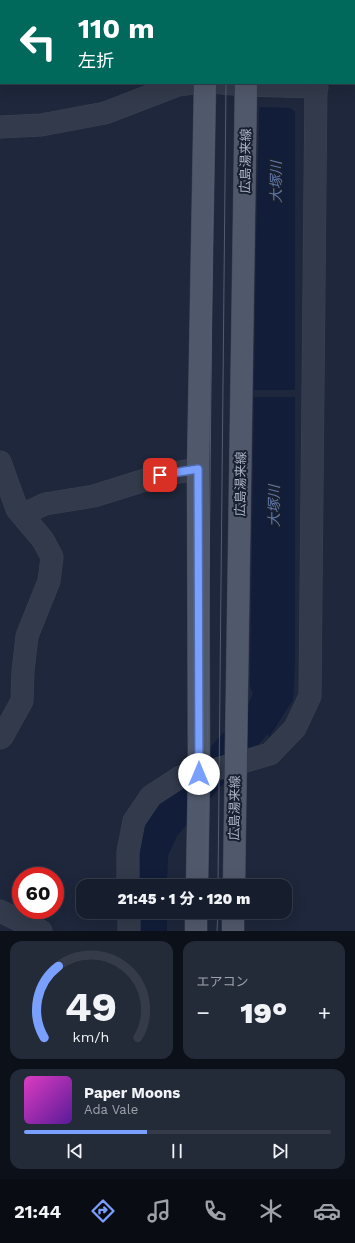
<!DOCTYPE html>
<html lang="ja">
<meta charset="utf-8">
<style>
:root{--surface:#161d2c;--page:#232a38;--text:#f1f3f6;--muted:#9ea2a9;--line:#353b48;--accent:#7aa0ff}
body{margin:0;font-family:"Work Sans","Noto Sans JP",sans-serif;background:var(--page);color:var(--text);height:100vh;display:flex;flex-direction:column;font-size:15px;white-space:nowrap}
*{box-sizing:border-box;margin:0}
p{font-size:13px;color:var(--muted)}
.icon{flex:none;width:22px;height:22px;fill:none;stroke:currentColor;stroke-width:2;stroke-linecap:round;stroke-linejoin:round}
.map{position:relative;height:931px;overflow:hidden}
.panel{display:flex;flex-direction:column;gap:10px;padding:10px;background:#0c1018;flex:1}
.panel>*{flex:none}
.top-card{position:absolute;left:0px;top:0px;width:355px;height:84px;box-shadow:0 4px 16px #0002,0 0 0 1px var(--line);background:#00695c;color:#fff;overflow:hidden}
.speed{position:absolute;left:12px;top:867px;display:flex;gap:8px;font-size:20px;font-weight:700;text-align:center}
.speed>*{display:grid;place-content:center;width:52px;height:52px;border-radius:50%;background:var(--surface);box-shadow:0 4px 16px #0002,0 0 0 1px var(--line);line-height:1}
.speed .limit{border:6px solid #d22;background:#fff;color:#111}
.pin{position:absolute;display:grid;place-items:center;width:34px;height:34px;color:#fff;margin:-17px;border-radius:8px;box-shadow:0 2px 6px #0006}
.me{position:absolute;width:44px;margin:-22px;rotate:0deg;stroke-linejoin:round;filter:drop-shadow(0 0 3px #0008)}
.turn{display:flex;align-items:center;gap:14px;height:84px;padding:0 12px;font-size:18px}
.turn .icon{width:52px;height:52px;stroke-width:2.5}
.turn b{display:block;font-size:28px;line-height:34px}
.big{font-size:30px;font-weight:800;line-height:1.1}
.panel .tile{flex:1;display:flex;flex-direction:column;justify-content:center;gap:6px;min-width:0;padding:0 14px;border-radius:12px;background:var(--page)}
.panel .dial{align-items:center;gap:0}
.dial svg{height:104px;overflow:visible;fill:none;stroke:var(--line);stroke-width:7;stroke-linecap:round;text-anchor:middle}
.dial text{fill:var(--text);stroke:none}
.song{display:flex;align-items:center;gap:12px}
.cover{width:48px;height:48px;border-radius:6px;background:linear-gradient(135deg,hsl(310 70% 55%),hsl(270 70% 35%))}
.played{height:4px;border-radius:2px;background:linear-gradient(90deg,var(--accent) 40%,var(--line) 40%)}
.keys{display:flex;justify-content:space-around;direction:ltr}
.heat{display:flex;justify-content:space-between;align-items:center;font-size:22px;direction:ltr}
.panel .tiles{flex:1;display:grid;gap:10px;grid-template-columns:1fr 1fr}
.tile:last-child{grid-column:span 2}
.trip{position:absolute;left:76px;top:879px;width:216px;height:40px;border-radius:12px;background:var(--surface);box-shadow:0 4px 16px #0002,0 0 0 1px var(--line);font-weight:800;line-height:40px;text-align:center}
.menu{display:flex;height:64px;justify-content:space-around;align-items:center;background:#090c12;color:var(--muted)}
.menu .icon{width:28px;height:28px}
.menu .current{color:var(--accent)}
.menu b{font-size:18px;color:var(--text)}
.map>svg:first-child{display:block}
.water{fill:#111d39}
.pier{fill:#1e273b}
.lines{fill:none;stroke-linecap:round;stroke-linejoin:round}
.river{stroke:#111d39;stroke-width:34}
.minor-casing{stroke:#3c4354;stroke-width:23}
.tertiary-casing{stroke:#3c4354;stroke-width:23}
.primary-casing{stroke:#3c4354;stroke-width:23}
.minor{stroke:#323a4b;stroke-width:22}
.tertiary{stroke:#323a4b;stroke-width:22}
.primary{stroke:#50586b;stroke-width:22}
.tram{stroke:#535d72;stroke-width:1}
.route-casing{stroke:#4f68a6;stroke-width:10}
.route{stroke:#7aa0ff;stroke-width:7}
.labels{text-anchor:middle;stroke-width:4;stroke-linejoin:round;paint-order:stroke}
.street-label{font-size:13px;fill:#acb4c7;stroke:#181f2f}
.water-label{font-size:14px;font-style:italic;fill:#6179ab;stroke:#181f2f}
</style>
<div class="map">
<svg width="355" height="931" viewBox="0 0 355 931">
<rect width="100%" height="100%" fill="#1e273b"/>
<!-- water -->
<path class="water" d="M 260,83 L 295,83 L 295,665 L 293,700 L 269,737 L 250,686 L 256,246 Z"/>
<!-- pier -->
<g class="pier">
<path d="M 258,83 L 297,83 L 297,113 L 290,108 L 259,107 L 257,109 Z"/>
<rect x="252" y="390" width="45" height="7"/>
</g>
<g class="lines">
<!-- river -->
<g class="river">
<path d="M 150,886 L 151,852 L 163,826 L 262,715 L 273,691 L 273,671"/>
<path d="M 150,931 L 150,912"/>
</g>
<defs>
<g id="minor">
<path d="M 313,0 L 313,1"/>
<path d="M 246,85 L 317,87"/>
<path d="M 0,462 L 17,509 L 43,540 L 52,557 L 49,581 L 27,636 L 23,671 L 22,701 L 2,737 L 0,738"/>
<path d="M 22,515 L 45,504 L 94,496 L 161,475 L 198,469"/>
<path d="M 128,886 L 128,852 L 134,821 L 151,796 L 180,777 L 199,774 L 270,754 L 295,728 L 310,696 L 316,83"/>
<path d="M 0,911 L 41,931"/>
<path d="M 129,912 L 129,931"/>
</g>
<g id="tertiary">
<path d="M 221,83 L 246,85"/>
<path d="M 0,127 L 41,125 L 105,113 L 178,85 L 193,83"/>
</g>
<g id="primary">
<path d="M 205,0 L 205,1"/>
<path d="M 246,1 L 246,0"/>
<path d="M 197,886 L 199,774 L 198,469 L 205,83"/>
<path d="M 234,886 L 246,83"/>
<path d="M 196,931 L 196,912"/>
<path d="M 233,931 L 233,912"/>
</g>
</defs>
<!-- minor casing -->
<use href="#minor" class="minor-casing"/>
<!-- tertiary casing -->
<use href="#tertiary" class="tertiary-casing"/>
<!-- primary casing -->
<use href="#primary" class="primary-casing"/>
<!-- minor -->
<use href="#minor" class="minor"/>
<!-- tertiary -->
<use href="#tertiary" class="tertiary"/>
<!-- primary -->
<use href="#primary" class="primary"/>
<!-- tram -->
<g class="tram">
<path d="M 215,1 L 215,0"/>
<path d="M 227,1 L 227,0"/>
<path d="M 206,886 L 214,83"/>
<path d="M 218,886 L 226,83"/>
<path d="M 206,931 L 206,912"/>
<path d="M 217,931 L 218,912"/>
</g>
</g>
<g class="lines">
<defs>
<path id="route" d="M 160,475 L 198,469 L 199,774"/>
</defs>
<!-- route casing -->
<use href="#route" class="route-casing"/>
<!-- route -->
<use href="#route" class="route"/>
</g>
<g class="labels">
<!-- street labels -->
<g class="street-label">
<text transform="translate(245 161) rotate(-89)" y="5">広島湯来線</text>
<text transform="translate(240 484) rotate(-89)" y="5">広島湯来線</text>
<text transform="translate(234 808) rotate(-89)" y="5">広島湯来線</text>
</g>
<!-- water labels -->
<g class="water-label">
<text transform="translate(276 182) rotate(-90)" y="5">大塚川</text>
<text transform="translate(274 506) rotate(-90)" y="5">大塚川</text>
</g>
</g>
</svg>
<div class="speed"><div class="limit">60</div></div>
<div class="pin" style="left:160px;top:475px;background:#d93025"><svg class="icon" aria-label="arrive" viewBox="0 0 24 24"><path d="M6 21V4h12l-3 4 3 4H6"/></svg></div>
<svg class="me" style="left:199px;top:774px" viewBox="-20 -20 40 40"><circle r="19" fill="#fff"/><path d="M0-13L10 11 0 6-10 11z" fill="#7aa0ff"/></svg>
<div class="trip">21:45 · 1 分 · 120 m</div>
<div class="top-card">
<div class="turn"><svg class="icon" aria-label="left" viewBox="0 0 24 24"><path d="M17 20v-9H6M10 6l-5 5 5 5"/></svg><div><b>110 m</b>左折</div></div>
</div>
</div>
<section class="panel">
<div class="tiles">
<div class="tile dial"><svg viewBox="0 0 100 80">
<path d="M14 69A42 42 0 1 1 86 69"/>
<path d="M14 69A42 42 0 0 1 25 14" stroke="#7aa0ff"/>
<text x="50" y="56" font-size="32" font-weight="700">49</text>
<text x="50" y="72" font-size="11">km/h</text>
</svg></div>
<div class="tile"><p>エアコン</p>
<div class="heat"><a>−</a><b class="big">19°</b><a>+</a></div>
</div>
<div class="tile">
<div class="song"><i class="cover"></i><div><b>Paper Moons</b><p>Ada Vale</p></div></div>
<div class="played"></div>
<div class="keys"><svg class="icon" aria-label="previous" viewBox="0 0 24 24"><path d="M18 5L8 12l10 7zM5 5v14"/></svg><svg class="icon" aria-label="pause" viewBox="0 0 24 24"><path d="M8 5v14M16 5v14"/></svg><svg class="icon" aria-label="next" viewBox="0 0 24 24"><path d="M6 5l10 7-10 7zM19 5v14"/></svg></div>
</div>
</div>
</section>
<nav class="menu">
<b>21:44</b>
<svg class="icon current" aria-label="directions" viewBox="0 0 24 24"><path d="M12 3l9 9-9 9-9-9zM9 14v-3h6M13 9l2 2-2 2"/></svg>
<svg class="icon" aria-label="music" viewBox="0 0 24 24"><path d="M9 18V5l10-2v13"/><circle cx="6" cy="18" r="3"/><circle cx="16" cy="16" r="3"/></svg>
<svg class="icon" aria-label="phone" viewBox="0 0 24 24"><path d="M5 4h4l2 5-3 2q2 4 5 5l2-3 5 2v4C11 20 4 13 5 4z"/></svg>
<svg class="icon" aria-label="climate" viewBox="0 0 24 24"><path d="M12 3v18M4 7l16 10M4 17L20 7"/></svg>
<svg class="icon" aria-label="car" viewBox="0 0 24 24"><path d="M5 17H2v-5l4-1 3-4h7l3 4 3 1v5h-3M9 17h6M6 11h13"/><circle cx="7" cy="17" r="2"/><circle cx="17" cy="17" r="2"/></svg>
</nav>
